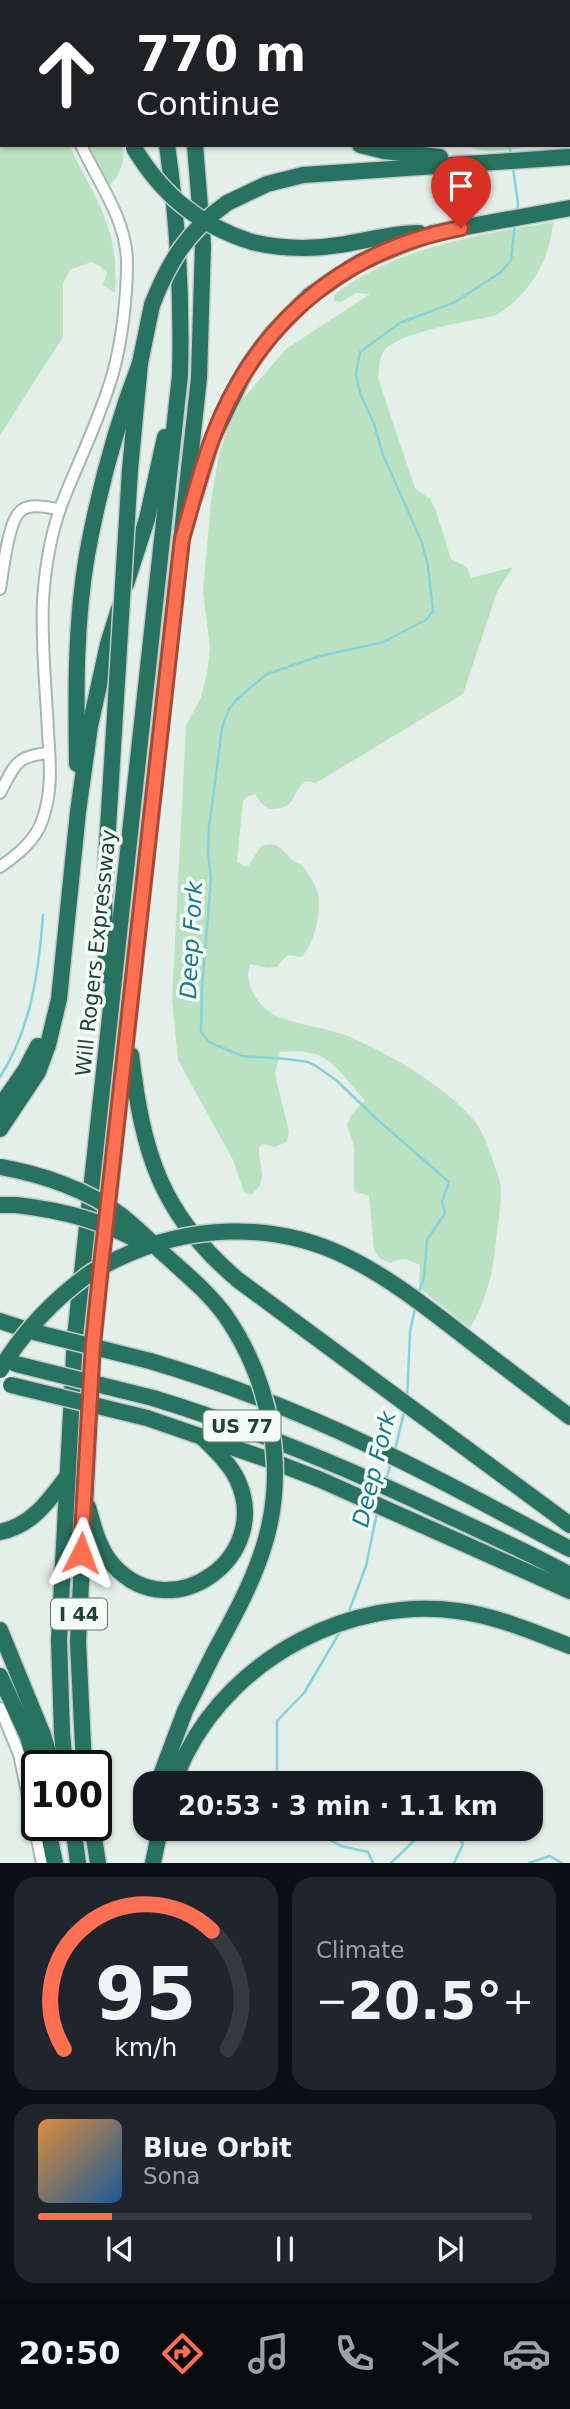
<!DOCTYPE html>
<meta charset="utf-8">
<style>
:root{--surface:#171b24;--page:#20242c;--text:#f1f3f6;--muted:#9ea1a6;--line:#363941;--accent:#ff7052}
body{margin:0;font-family:"DejaVu Sans",sans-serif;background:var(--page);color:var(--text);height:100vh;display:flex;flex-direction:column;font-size:26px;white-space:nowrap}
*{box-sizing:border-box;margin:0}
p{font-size:23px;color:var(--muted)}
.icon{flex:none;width:38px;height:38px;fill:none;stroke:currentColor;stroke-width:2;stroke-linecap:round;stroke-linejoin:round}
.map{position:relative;height:1863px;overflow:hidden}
.sheet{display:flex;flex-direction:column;gap:14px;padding:14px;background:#0d0f14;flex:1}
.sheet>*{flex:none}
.guide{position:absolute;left:0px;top:0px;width:570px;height:147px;box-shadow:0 2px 5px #0004;background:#202124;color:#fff;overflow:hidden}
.speed{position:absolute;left:21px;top:1750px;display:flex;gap:14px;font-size:35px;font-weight:700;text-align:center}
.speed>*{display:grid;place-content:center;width:91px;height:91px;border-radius:50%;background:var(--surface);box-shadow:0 2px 5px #0004;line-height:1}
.speed .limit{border:4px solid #111;border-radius:10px;background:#fff;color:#111}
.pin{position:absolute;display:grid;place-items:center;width:60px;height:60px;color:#fff;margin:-72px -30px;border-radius:50% 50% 50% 0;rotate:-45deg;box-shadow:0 0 7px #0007}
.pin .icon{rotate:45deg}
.me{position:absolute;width:77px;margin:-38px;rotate:3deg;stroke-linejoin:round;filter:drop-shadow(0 0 5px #0008)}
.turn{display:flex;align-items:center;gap:24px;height:147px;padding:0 21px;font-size:32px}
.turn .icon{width:91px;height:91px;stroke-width:2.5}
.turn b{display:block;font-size:49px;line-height:60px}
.big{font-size:52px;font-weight:800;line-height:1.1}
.sheet .widget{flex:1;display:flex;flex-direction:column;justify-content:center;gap:10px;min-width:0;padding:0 24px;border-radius:21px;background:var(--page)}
.sheet .dial{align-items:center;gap:0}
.dial svg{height:182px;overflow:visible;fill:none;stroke:var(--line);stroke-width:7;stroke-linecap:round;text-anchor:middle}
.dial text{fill:var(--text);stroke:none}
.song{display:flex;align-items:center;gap:21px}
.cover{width:84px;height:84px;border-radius:10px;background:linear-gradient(135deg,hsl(30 70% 55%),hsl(210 70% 35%))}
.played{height:7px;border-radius:4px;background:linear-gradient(90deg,var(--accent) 15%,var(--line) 15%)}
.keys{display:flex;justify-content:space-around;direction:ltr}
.heat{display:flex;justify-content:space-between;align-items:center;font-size:38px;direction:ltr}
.sheet .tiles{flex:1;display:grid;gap:14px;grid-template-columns:1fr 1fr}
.widget:last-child{grid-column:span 2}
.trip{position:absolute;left:133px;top:1771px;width:410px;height:70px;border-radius:21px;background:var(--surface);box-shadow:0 2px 5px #0004;font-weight:800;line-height:70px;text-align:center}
.dock{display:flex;height:112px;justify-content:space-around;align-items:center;background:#090b0e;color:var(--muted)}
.dock .icon{width:49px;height:49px}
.dock .active{color:var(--accent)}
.dock b{font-size:32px;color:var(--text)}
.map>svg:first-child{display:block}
.green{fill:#bae2c2}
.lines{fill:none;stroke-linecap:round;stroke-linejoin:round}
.stream{stroke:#85d3da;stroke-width:2.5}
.minor-casing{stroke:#a5b8b0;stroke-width:14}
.highway-casing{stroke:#c1cac7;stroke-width:19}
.minor{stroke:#fff;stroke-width:10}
.highway{stroke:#28735f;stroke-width:16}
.highway-bridge-casing{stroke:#c1cac7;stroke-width:19;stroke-linecap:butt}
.highway-bridge{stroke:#28735f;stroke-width:16}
.route-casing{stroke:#a64935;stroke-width:18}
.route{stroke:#ff7052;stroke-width:12}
.labels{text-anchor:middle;stroke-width:7;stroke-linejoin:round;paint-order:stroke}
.shield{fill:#f5fbf7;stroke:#607a71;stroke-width:2}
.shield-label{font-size:19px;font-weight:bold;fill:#204337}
.street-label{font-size:21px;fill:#204337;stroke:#f5fbf7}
.water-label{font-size:23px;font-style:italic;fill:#127c87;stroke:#f5fbf7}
</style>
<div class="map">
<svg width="570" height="1863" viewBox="0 0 570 1863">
<rect width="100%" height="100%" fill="#e4efe9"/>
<!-- green -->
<g class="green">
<path d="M 0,0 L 14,2 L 2,2 L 2,145 L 70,145 C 79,170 95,191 104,216 C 114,240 117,267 115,293 L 103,285 L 107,273 L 100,266 L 91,262 L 70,270 L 63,283 L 63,337 L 0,435 Z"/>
<path d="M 205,0 L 463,0 L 466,2 L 206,2 Z"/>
<path d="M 570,104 L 570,147 C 559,147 547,145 535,146 C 516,147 485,158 468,145 L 569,145 Z"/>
<path d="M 89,145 L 122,145 C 126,159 120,175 110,185 L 102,173 Z"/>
<path d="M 553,222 C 551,259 527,299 494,316 C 470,321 398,332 384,351 C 379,358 379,370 378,378 L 415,488 L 430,499 L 436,511 L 451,559 L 467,567 L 471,578 L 513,567 L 497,592 L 463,694 L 316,783 L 306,781 C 288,795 299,809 270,809 L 262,804 L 255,794 L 248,796 L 243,801 L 237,861 L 243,866 L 248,866 L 261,846 C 284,838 283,859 301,864 C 308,873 315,883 318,893 C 322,910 314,946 301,957 L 287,955 L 277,967 L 267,968 L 251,964 C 242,979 257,1005 271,1013 C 294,1026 331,1027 357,1040 C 396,1058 442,1085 471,1117 C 483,1129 489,1149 494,1164 C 497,1172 501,1182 501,1190 C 501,1204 499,1218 497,1232 C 494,1267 488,1298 470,1328 L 419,1288 L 420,1265 C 409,1260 403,1256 391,1263 L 380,1259 L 374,1250 L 369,1196 L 354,1191 L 354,1147 L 347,1124 L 352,1114 L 365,1100 C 334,1068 331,1047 280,1052 L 275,1074 L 289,1131 L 287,1142 L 275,1147 L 263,1144 L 259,1148 C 258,1167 271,1181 250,1195 L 244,1192 L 233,1160 L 178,1060 L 172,1000 L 186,726 L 201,697 L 207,674 L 210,648 L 203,591 L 211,501 L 219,454 L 229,426 L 242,400 L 286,349 L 370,294 L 356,293 L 341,302 L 334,301 L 334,295 C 396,247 478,235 553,222 Z"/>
</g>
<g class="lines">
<!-- stream -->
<g class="stream">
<path d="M 422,0 L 424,2"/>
<path d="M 509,145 L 511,154"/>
<path d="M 513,168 L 518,203 L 517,213"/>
<path d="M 0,1077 C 31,1029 39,970 43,915"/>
<path d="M 418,1294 L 424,1278 L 427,1240 L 445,1213 L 442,1202 L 449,1182 L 379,1121 L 337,1081 L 316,1066 L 308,1062 L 287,1059 L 242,1056 L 209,1042 L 201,1032 L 202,988 L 211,879 L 208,852 L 209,828 L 222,728 L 229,709 L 236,700 L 267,674 L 320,656 L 384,642 L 427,619 L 433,611 L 428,566 L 422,543 L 383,455 L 374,424 L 360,393 L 356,374 L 360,352 L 400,323 L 455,302 L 501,272 L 511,260 L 515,223"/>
<path d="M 407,1399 L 410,1332 L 415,1308"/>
<path d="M 395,1450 L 404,1412"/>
<path d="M 386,1480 L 391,1463"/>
<path d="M 348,1614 L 366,1566 L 377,1513"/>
<path d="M 273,1783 L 277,1772 L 277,1721 L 304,1693 L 341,1630"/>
<path d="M 310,1829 L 341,1846 L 368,1852 L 373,1863"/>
<path d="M 448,1829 L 455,1832 L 463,1844 L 454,1863"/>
<path d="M 391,1863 L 424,1831 L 432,1829"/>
<path d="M 529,1863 L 550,1856 L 562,1863"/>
</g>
<defs>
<g id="minor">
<path d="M 50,0 L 50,2"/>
<path d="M 490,0 L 492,2"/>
<path d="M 569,51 L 570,52"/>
<path d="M 0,589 C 3,572 8,518 22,510 C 32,503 48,508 60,509"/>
<path d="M 0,793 C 15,765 15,756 49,753"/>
<path d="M 0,867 C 17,855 35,841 42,821 C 53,791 50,763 48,732 C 46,688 41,644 43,600 C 45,570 51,534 61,506 C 78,462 100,419 113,373 C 122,341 127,296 127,263 C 127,220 98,182 81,145"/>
<path d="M 0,1708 L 19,1754 L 42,1863"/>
</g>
<g id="highway">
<path d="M 90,0 L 91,2"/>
<path d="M 136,0 L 136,2"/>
<path d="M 167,0 L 167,2"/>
<path d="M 188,0 L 189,2"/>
<path d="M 360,145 L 384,151 L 440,157"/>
<path d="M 227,203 L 267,184 L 303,175 L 570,157"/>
<path d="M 252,242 C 282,249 309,250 339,245 C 365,241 392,233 419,233"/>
<path d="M 130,470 L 140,363 L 152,305"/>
<path d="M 195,496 L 212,440 L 247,368 L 270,336 L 309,296 L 360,262 L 433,233 L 570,208"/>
<path d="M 126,584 L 147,519 L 165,437"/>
<path d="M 77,764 C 76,695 75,624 87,555 C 99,489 116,426 140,363"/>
<path d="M 106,861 L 104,901 L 107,976"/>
<path d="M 131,1055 C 143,1153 160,1214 238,1280 L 570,1525"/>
<path d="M 0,1107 L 26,1069 L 38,1046"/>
<path d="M 0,1129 L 38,1072 L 48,1045 L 59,999 L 78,812 L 90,726 L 108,644 L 119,609"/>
<path d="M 0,1205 L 16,1205"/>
<path d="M 0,1321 L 34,1332"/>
<path d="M 495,1360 L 570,1417"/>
<path d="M 150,1361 C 228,1384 302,1413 375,1448 C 441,1479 505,1515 570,1549"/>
<path d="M 153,1398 C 251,1428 343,1466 436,1510 C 481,1531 526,1551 570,1575"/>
<path d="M 147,1418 L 272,1461 L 321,1480 L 570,1591"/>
<path d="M 88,1507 C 94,1528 99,1550 114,1566 C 172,1629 274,1557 237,1479 C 229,1463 215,1450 203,1438"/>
<path d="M 0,1532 C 31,1526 48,1502 66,1478"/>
<path d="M 0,1630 L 43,1735 L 52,1766"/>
<path d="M 0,1676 L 28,1737 L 37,1770"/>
<path d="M 65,1766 L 62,1733 L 59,1640 L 75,1337 L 180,375 C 182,297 178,222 167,145"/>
<path d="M 84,1766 L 78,1642 L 93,1344 L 199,378 L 203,245 L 195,145"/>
<path d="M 158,1783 L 185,1711 L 214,1653"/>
<path d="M 174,1783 C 178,1773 181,1763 186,1754 C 235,1657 351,1596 458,1611 C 497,1616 533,1632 570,1646"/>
<path d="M 47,1825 L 55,1863"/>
<path d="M 73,1825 L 78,1863"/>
<path d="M 92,1825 L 98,1863"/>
<path d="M 153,1863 L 160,1829"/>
</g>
</defs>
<!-- minor casing -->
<use href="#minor" class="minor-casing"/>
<!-- highway casing -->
<use href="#highway" class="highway-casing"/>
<!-- minor -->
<use href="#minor" class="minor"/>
<!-- highway -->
<use href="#highway" class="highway"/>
<defs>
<g id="highway-bridge">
<path d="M 134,148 C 163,196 199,225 252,242"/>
<path d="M 152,305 C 169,261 188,231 227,203"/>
<path d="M 106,861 L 130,470"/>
<path d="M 0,1167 C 41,1174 89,1190 122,1216 C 137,1228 151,1242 165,1255 C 186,1274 208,1292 225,1315 C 272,1383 289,1473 262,1552 C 250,1588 232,1620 214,1653"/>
<path d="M 16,1205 C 61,1210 103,1220 142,1243"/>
<path d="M 34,1332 L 150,1361"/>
<path d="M 16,1364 L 153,1398"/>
<path d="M 0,1370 C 23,1332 53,1300 89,1274 C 97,1268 108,1264 117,1259 C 188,1225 271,1221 343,1255 C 398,1281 447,1324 495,1360"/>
<path d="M 11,1385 L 147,1418"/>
</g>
</defs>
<!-- highway-bridge casing -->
<use href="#highway-bridge" class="highway-bridge-casing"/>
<!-- highway-bridge -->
<use href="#highway-bridge" class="highway-bridge"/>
</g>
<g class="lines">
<defs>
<path id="route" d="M 81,1553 L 93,1344 L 100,1275 L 182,539 C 194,498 204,456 221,417 C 267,314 350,249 461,228"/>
</defs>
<!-- route casing -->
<use href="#route" class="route-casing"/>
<!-- route -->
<use href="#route" class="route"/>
</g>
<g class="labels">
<!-- shield labels -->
<g class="shield">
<rect x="203.5" y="1410.5" width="77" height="31" rx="5"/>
<rect x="51" y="1598.5" width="56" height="31" rx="5"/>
</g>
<g class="shield-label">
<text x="242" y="1433">US 77</text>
<text x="79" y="1621">I 44</text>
</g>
<!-- street labels -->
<g class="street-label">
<text transform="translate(96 953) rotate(-84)" y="7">Will Rogers Expressway</text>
</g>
<!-- water labels -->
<g class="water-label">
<text transform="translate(191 940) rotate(-87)" y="8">Deep Fork</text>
<text transform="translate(374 1469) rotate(-76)" y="8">Deep Fork</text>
</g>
</g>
</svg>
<div class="speed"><div class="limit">100</div></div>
<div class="pin" style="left:461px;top:228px;background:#d93025"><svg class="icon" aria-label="arrive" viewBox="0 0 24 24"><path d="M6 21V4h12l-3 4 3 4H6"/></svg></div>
<svg class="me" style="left:81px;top:1553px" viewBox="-20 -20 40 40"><path d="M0-17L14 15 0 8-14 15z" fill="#ff7052" stroke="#fff" stroke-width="4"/></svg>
<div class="trip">20:53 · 3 min · 1.1 km</div>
<div class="guide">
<div class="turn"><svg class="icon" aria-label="ahead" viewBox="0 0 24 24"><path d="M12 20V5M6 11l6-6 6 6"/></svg><div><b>770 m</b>Continue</div></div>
</div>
</div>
<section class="sheet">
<div class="tiles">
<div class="widget dial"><svg viewBox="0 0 100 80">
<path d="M14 69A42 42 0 1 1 86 69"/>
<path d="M14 69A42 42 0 0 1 79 17" stroke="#ff7052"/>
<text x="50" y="56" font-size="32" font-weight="700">95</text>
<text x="50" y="72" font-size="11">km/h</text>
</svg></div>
<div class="widget"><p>Climate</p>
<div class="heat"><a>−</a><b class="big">20.5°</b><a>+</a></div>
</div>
<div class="widget">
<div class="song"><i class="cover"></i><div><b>Blue Orbit</b><p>Sona</p></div></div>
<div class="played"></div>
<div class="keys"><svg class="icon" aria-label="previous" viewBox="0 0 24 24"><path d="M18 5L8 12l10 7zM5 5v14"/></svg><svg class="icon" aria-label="pause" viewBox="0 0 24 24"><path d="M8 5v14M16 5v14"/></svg><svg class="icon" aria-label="next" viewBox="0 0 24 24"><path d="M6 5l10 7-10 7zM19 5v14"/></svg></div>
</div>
</div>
</section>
<nav class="dock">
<b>20:50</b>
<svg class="icon active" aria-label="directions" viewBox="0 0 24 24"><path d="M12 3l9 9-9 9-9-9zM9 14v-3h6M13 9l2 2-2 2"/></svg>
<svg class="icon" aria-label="music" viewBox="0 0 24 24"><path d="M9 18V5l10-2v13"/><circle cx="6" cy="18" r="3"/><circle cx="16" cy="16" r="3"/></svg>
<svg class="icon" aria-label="phone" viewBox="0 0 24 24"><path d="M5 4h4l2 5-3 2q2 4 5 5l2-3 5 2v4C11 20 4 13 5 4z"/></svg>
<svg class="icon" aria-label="climate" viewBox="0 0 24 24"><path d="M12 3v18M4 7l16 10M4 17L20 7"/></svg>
<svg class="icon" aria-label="car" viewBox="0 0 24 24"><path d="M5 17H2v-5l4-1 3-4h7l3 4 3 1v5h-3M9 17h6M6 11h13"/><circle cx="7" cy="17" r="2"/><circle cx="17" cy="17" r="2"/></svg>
</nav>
